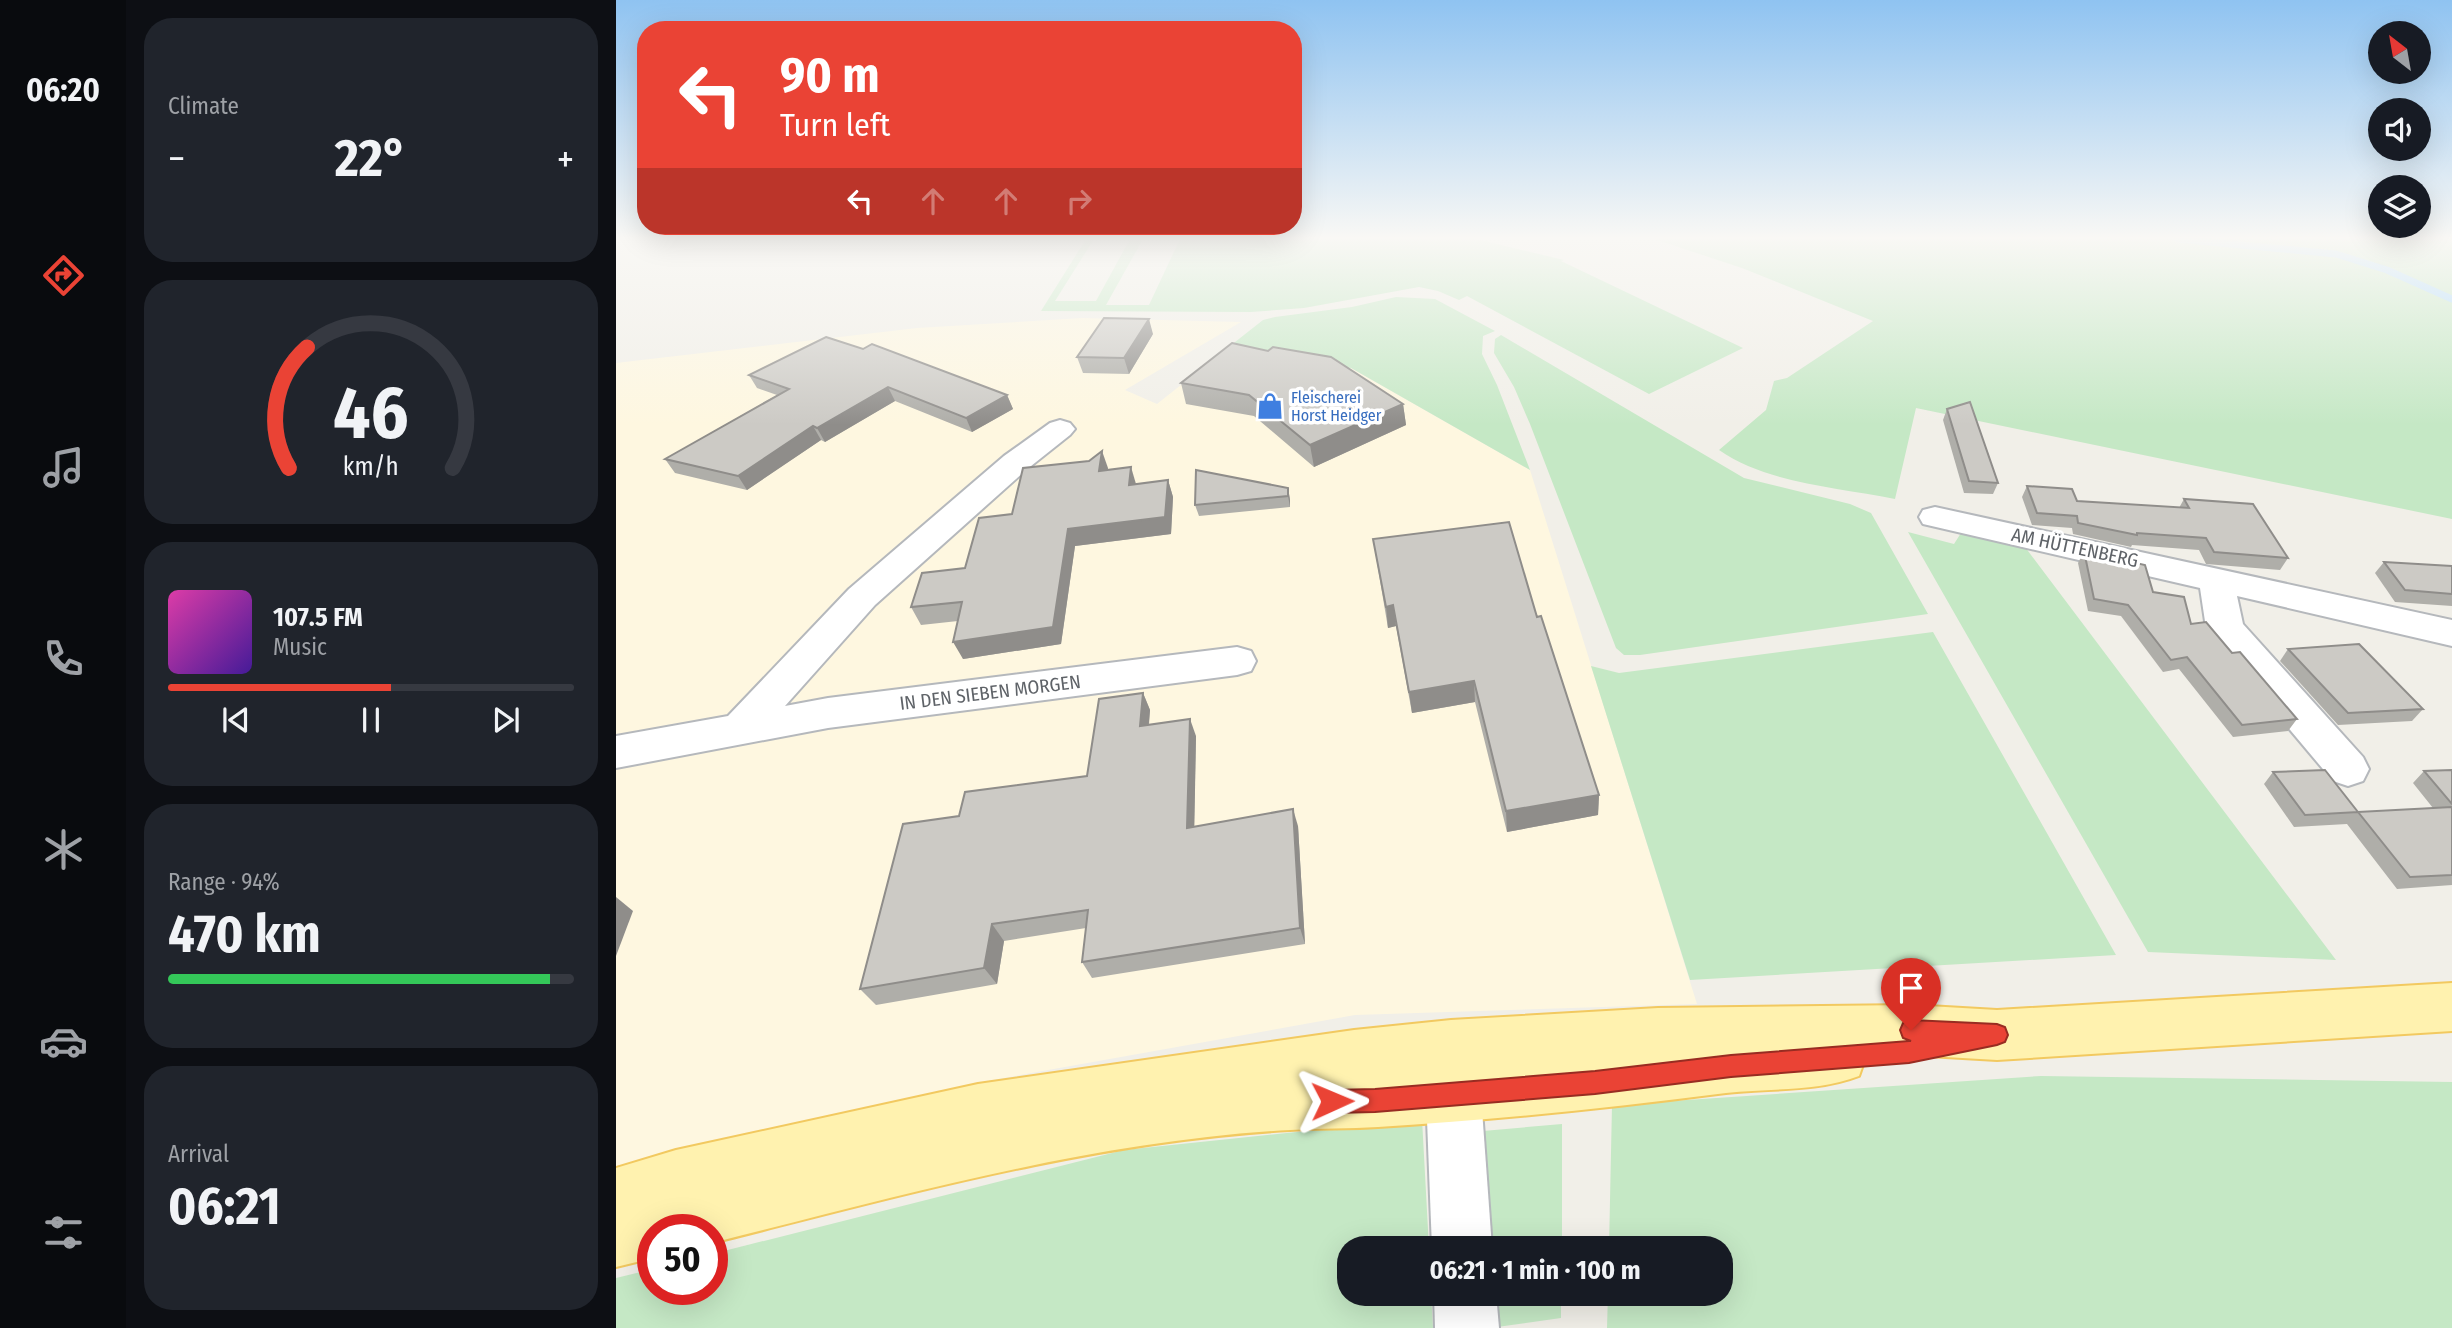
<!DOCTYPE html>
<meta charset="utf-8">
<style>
:root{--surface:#171b24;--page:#20242c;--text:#f1f3f6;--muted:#9ea1a6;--line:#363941;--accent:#ea4335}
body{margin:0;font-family:"Fira Sans Condensed",sans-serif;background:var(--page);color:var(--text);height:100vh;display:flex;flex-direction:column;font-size:26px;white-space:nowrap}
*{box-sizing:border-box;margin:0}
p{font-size:23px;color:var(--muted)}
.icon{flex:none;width:38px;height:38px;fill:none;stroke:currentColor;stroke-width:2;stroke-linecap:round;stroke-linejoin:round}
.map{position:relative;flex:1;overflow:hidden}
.details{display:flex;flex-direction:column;gap:18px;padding:18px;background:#0d0f14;width:490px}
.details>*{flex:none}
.hud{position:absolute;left:21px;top:21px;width:665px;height:214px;border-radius:28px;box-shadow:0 7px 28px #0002;background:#ea4335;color:#fff;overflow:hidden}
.needle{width:46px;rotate:329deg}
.tools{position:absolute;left:1752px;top:21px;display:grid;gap:14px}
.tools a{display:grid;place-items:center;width:63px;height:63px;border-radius:50%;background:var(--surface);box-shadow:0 7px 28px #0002;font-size:35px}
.speed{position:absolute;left:21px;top:1214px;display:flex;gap:14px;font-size:35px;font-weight:700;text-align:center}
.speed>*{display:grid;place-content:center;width:91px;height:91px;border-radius:50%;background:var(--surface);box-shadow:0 7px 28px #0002;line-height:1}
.speed .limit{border:10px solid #d22;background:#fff;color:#111}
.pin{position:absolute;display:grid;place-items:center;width:60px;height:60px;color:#fff;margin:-72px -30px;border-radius:50% 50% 50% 0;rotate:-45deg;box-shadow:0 0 7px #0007}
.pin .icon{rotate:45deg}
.me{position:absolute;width:77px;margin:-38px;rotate:89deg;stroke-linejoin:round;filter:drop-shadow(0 0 5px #0008)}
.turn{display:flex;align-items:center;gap:24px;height:147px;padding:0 28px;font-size:32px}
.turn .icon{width:91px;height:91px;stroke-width:2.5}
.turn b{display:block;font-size:49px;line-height:60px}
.lanes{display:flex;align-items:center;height:66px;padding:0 28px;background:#0003;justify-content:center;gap:35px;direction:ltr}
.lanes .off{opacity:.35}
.big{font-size:52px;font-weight:700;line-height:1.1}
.details .widget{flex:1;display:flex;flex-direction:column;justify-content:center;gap:10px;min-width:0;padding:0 24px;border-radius:28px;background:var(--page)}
.details .dial{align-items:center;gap:0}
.dial svg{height:182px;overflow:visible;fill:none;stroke:var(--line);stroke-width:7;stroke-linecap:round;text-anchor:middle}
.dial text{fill:var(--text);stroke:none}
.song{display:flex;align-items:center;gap:21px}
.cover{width:84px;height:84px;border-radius:10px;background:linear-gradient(135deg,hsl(320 70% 55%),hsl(260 70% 35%))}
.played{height:7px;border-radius:4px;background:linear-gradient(90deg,var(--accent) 55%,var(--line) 55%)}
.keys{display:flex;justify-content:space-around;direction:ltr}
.heat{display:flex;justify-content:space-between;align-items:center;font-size:38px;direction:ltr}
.charge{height:10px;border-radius:5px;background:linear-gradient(90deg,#34c759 94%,var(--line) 0)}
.trip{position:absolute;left:721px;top:1236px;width:396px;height:70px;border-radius:28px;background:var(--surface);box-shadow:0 7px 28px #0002;font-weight:700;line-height:70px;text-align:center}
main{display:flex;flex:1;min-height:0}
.tab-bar{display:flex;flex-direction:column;width:126px;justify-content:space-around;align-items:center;background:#090b0e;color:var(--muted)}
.tab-bar .icon{width:49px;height:49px}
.tab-bar .selected{color:var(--accent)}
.tab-bar b{font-size:32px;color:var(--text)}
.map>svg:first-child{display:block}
.commercial{fill:#fef7e0}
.green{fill:#c5e8c5}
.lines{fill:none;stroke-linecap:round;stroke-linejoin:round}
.stream{stroke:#aadaff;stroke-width:7}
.minor-casing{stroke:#b5b8bc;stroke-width:4}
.major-casing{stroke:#f2c960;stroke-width:4}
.minor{fill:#fff;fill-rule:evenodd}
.major{fill:#fff2af;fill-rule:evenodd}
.wall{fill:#afaea9}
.shaded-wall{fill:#8f8d8a}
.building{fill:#cccac5;stroke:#8f8d8a;stroke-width:2}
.route{fill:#ea4335;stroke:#982c22;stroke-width:2}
.labels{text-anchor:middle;stroke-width:7;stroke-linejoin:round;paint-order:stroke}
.far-shop-label{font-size:16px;fill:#366cbe;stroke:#fff;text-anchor:start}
.street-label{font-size:19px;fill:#5f6368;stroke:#fff}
</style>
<main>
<nav class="tab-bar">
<b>06:20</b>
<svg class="icon selected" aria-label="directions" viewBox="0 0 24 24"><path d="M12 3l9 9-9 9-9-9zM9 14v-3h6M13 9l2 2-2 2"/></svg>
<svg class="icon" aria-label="music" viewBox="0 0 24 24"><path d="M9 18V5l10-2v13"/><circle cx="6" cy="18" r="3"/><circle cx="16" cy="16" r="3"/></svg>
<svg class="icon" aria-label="phone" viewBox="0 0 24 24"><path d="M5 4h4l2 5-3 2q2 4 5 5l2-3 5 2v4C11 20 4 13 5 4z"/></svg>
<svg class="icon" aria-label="climate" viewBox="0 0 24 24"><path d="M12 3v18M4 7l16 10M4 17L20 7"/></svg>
<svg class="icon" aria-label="car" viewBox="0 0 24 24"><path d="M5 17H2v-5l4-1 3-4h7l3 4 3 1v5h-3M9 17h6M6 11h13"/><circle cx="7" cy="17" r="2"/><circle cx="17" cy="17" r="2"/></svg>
<svg class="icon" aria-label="filters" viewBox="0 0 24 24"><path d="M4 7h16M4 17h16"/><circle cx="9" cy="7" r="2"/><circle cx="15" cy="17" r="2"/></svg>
</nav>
<section class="details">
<div class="widget"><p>Climate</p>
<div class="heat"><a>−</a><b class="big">22°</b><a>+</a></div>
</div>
<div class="widget dial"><svg viewBox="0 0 100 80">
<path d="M14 69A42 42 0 1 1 86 69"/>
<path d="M14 69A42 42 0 0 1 22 16" stroke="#ea4335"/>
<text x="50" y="56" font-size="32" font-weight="700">46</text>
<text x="50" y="72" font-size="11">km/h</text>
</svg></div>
<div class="widget">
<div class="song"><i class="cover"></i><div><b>107.5 FM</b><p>Music</p></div></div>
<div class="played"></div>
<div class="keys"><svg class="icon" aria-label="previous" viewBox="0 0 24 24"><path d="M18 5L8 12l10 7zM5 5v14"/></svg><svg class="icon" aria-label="pause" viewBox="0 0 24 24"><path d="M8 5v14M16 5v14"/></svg><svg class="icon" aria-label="next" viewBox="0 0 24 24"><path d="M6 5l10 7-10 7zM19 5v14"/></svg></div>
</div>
<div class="widget"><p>Range · 94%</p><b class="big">470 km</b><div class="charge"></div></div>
<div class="widget"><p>Arrival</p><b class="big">06:21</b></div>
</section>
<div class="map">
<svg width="1836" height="1328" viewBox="0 0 1836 1328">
<rect width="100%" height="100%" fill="#f1efe8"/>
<!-- commercial -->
<path class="commercial" d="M 466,318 L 625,322 L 509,390 L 541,404 L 614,346 L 735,368 L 914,470 L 1081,1004 L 739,1015 L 377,1080 L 0,1173 L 0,363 L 301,328 Z"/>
<!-- green -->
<g class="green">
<path d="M 470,239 L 478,239 L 439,301 L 480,301 L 514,239 L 527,239 L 490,305 L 533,305 L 564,239 L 860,239 L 948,260 L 945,261 L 1127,348 L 1033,394 L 851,296 L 843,300 L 822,291 L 803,287 L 688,308 L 635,312 L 425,311 Z"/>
<path d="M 1038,239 L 1836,239 L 1836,519 L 1300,408 L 1279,499 C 1221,487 1152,484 1103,450 L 1150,410 L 1158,381 L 1171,378 L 1257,321 L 1126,268 Z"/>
<path d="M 780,297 L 819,299 L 879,331 L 867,336 L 866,354 L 881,385 L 914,470 L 735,368 L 614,346 L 647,320 L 659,317 L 736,307 Z"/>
<path d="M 885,335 L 1128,478 L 1234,504 L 1255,513 L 1312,614 L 1024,655 L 1008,655 L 1000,648 L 914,424 L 898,387 L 878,353 L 879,339 Z"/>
<path d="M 1292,532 L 1338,544 L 1345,533 L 1406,543 L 1720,960 L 1532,952 Z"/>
<path d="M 1317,632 L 1500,955 L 1074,980 L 975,666 L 1003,673 Z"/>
<path d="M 1425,1076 L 1836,1082 L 1836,1328 L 991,1328 L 992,1293 L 1104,1293 L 1104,1248 L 993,1248 L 996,1105 Z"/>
<path d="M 806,1119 L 813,1248 L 733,1248 L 733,1293 L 815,1293 L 817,1328 L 0,1328 L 0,1278 L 37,1269 L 37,1290 L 96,1290 L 96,1254 L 508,1150 Z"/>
<path d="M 946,1124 L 946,1248 L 865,1248 L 867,1131 Z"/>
<path d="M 868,1293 L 945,1293 L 945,1318 L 874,1328 Z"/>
</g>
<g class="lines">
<!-- stream -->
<path class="stream" d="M 1562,239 L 1720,254 L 1771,270 L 1836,299"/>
<defs>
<g id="minor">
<path d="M 444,420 L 454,423 L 459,429 L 454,435 L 410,470 L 259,605 L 169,706 L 212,698 L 621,647 L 635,651 L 640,661 L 635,671 L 621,675 L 212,728 L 0,768 L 0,736 L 112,716 L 233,589 L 388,456 L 434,423 Z"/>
<path d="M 1319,507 L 1836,620 L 1836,646 L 1621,596 L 1627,624 L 1747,757 L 1753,769 L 1747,781 L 1732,786 L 1717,781 L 1596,637 L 1590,628 L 1584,588 L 1307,524 L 1303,517 L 1307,510 Z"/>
<path d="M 836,1041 L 855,1049 L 863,1068 L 876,1248 L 816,1248 L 809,1068 L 817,1049 Z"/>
<path d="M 818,1293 L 880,1293 L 883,1328 L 819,1328 Z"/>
</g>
<path id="major" d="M 1836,983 L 1836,1031 L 1381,1060 L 1295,1055 L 1250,1056 L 1243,1076 C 1202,1092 1154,1088 1110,1093 C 994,1108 879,1120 762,1127 C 733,1129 703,1128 674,1130 C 477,1141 287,1195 96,1243 L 96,1230 L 37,1230 L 37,1258 L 0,1267 L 0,1168 L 60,1150 L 362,1084 L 738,1030 L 835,1020 L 1042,1008 L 1295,1005 L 1381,1010 Z"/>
</defs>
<!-- minor casing -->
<use href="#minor" class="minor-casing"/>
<!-- major casing -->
<use href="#major" class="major-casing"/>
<!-- minor -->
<use href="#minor" class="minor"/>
<!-- major -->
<use href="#major" class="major"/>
</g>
<!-- wall -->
<g class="wall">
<path d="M 537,334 L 513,374 L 467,373 L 461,357 Z"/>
<path d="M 133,375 L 391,395 L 397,409 L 356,432 L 279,401 L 209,442 L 205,440 L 131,490 L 59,473 L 49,459 L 161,395 L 141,388 Z"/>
<path d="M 565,383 L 787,404 L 790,425 L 698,467 L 638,416 L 570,404 Z"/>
<path d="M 1331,409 L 1382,483 L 1377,494 L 1348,493 L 1327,420 Z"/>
<path d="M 492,468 L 491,470 L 520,484 L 552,480 L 557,497 L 555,534 L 459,546 L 445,644 L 347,659 L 342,621 L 305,625 L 295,607 L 349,568 L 396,514 Z"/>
<path d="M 1411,486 L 1461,501 L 1563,508 L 1568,499 L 1672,558 L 1664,570 L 1590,564 L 1583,550 L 1516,545 L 1515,547 L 1457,534 L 1456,528 L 1416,525 L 1406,497 Z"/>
<path d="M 672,488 L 674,500 L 674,507 L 583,516 L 579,505 Z"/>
<path d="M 757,539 L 921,617 L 983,795 L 982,815 L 891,832 L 859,702 L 796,713 L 780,626 L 772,628 Z"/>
<path d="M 1468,551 L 1537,592 L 1575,624 L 1616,653 L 1681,719 L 1672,731 L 1617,737 L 1563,669 L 1547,672 L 1505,616 L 1472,611 L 1462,563 Z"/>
<path d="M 1768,562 L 1836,566 L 1836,606 L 1779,602 L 1759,573 Z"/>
<path d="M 1672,649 L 1807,709 L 1796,721 L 1722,725 L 1664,661 Z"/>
<path d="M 527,693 L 534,710 L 533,725 L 580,736 L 578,826 L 682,826 L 689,944 L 476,978 L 466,962 L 470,928 L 388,941 L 381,984 L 260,1005 L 244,989 L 343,816 L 471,776 Z"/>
<path d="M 1836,770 L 1836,885 L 1781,889 L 1731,824 L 1678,827 L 1648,784 L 1657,772 L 1742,812 L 1817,808 L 1797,783 L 1808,771 Z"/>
</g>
<!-- shaded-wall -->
<g class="shaded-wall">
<path d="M 533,319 L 537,334 L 513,374 L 508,358 Z"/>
<path d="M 272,387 L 279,401 L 209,442 L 201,428 Z"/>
<path d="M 391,395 L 397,409 L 356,432 L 350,418 Z"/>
<path d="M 787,404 L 790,425 L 698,467 L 694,445 Z"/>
<path d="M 197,426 L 205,440 L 131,490 L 122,476 Z"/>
<path d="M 486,451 L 492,468 L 489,488 L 483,471 Z"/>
<path d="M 515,467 L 520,484 L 513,485 Z"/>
<path d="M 552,480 L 557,497 L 555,534 L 459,546 L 445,644 L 347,659 L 337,642 L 452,529 Z"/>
<path d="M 672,488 L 674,500 L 674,507 L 672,496 Z"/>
<path d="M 777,605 L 780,626 L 772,628 L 770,607 Z"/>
<path d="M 858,681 L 859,702 L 796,713 L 793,692 Z"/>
<path d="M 527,693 L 534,710 L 531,743 L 524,726 Z"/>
<path d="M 574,719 L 580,736 L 578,845 L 571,828 Z"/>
<path d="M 983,795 L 982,815 L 891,832 L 890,811 Z"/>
<path d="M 677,809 L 682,826 L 689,944 L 684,928 Z"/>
<path d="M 0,897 L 17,911 L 0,956 Z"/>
<path d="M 376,924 L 388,941 L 381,984 L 368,968 Z"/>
</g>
<!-- building -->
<g class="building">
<path d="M 488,318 L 533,319 L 508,358 L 461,357 Z"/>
<path d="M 210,337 L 247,349 L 256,344 L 391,395 L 350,418 L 272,387 L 201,428 L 197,426 L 122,476 L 49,459 L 173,389 L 133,375 Z"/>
<path d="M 616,343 L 652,351 L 657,347 L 715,357 L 787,404 L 694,445 L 633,395 L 565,383 Z"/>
<path d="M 1354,402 L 1382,483 L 1353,481 L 1331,409 Z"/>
<path d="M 486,451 L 483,471 L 515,467 L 513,485 L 552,480 L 549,517 L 452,529 L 437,627 L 337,642 L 346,602 L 295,607 L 306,573 L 349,568 L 363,518 L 396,514 L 407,468 L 473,461 Z"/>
<path d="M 580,470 L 672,488 L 672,496 L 579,505 Z"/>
<path d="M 1411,486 L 1456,489 L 1461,501 L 1573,508 L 1568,499 L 1637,504 L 1672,558 L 1598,552 L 1590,538 L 1521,533 L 1521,535 L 1462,523 L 1461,516 L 1421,513 Z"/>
<path d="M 893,522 L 921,617 L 925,616 L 983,795 L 890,811 L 858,681 L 793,692 L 777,605 L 770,607 L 757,539 Z"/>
<path d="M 1468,551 L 1529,565 L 1537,592 L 1568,597 L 1575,624 L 1590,622 L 1616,653 L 1624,652 L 1681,719 L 1626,725 L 1571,657 L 1555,660 L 1512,605 L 1478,599 Z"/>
<path d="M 1768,562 L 1836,566 L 1836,594 L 1789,590 Z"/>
<path d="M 1743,644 L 1807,709 L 1732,713 L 1672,649 Z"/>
<path d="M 527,693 L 524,726 L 574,719 L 571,828 L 677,809 L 684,928 L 466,962 L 472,910 L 376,924 L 368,968 L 244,989 L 287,824 L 343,816 L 349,792 L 471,776 L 483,699 Z"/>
<path d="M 1709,770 L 1742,812 L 1836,807 L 1836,875 L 1794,877 L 1742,812 L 1689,815 L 1657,772 Z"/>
<path d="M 1836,770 L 1836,804 L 1808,771 Z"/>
</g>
<!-- sky -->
<linearGradient id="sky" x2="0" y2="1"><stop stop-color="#8fc3f1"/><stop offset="0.56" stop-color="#f9f8f5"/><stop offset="1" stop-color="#f9f8f5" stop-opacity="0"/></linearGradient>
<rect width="1836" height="425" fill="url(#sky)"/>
<!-- route -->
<path class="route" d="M 1295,1020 L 1381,1024 L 1389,1027 L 1392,1035 L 1389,1042 L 1381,1045 L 1293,1063 L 1115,1077 L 979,1094 L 759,1112 L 716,1113 L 708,1109 L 705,1101 L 708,1093 L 716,1090 L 759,1089 L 979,1071 L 1115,1055 L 1293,1041 L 1295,1041 L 1287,1038 L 1284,1030 L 1287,1023 Z"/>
<!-- icons -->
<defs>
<symbol id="shop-bare" viewBox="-9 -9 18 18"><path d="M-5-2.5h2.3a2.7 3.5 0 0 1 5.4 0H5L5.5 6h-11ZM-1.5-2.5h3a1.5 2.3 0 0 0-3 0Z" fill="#3f7fe0" stroke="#fff" stroke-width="2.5" paint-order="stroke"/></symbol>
</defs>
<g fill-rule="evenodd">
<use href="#shop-bare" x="635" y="387" width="38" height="38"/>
</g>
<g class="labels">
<!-- far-shop labels -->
<g class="far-shop-label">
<text x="675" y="403">Fleischerei<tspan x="675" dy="18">Horst Heidger</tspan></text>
</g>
<!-- street labels -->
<g class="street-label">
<text transform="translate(1459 547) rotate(12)" y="7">AM HÜTTENBERG</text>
<text transform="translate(374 692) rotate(-7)" y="7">IN DEN SIEBEN MORGEN</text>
</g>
</g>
</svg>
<div class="tools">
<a><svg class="needle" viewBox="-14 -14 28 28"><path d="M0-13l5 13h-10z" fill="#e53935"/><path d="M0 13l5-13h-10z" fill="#9ea1a6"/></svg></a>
<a><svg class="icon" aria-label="sound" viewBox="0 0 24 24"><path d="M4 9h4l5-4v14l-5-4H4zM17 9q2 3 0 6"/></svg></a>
<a><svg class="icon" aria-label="layers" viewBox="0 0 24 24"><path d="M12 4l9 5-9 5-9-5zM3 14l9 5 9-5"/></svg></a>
</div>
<div class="speed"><div class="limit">50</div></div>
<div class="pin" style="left:1295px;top:1030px;background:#d93025"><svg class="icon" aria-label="arrive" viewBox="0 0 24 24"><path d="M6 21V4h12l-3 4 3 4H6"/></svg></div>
<svg class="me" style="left:716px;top:1101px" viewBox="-20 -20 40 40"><path d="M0-17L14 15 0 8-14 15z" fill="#ea4335" stroke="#fff" stroke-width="4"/></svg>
<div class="trip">06:21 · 1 min · 100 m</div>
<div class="hud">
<div class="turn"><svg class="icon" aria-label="left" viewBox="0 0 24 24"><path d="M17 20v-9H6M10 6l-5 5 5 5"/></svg><div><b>90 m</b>Turn left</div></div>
<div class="lanes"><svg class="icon" aria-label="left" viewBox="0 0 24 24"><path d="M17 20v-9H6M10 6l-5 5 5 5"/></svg><svg class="icon off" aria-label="ahead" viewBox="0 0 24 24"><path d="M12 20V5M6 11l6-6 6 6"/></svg><svg class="icon off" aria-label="ahead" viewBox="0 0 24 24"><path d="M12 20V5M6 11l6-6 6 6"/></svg><svg class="icon off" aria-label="right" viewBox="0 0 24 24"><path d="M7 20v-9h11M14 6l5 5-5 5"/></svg></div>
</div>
</div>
</main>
